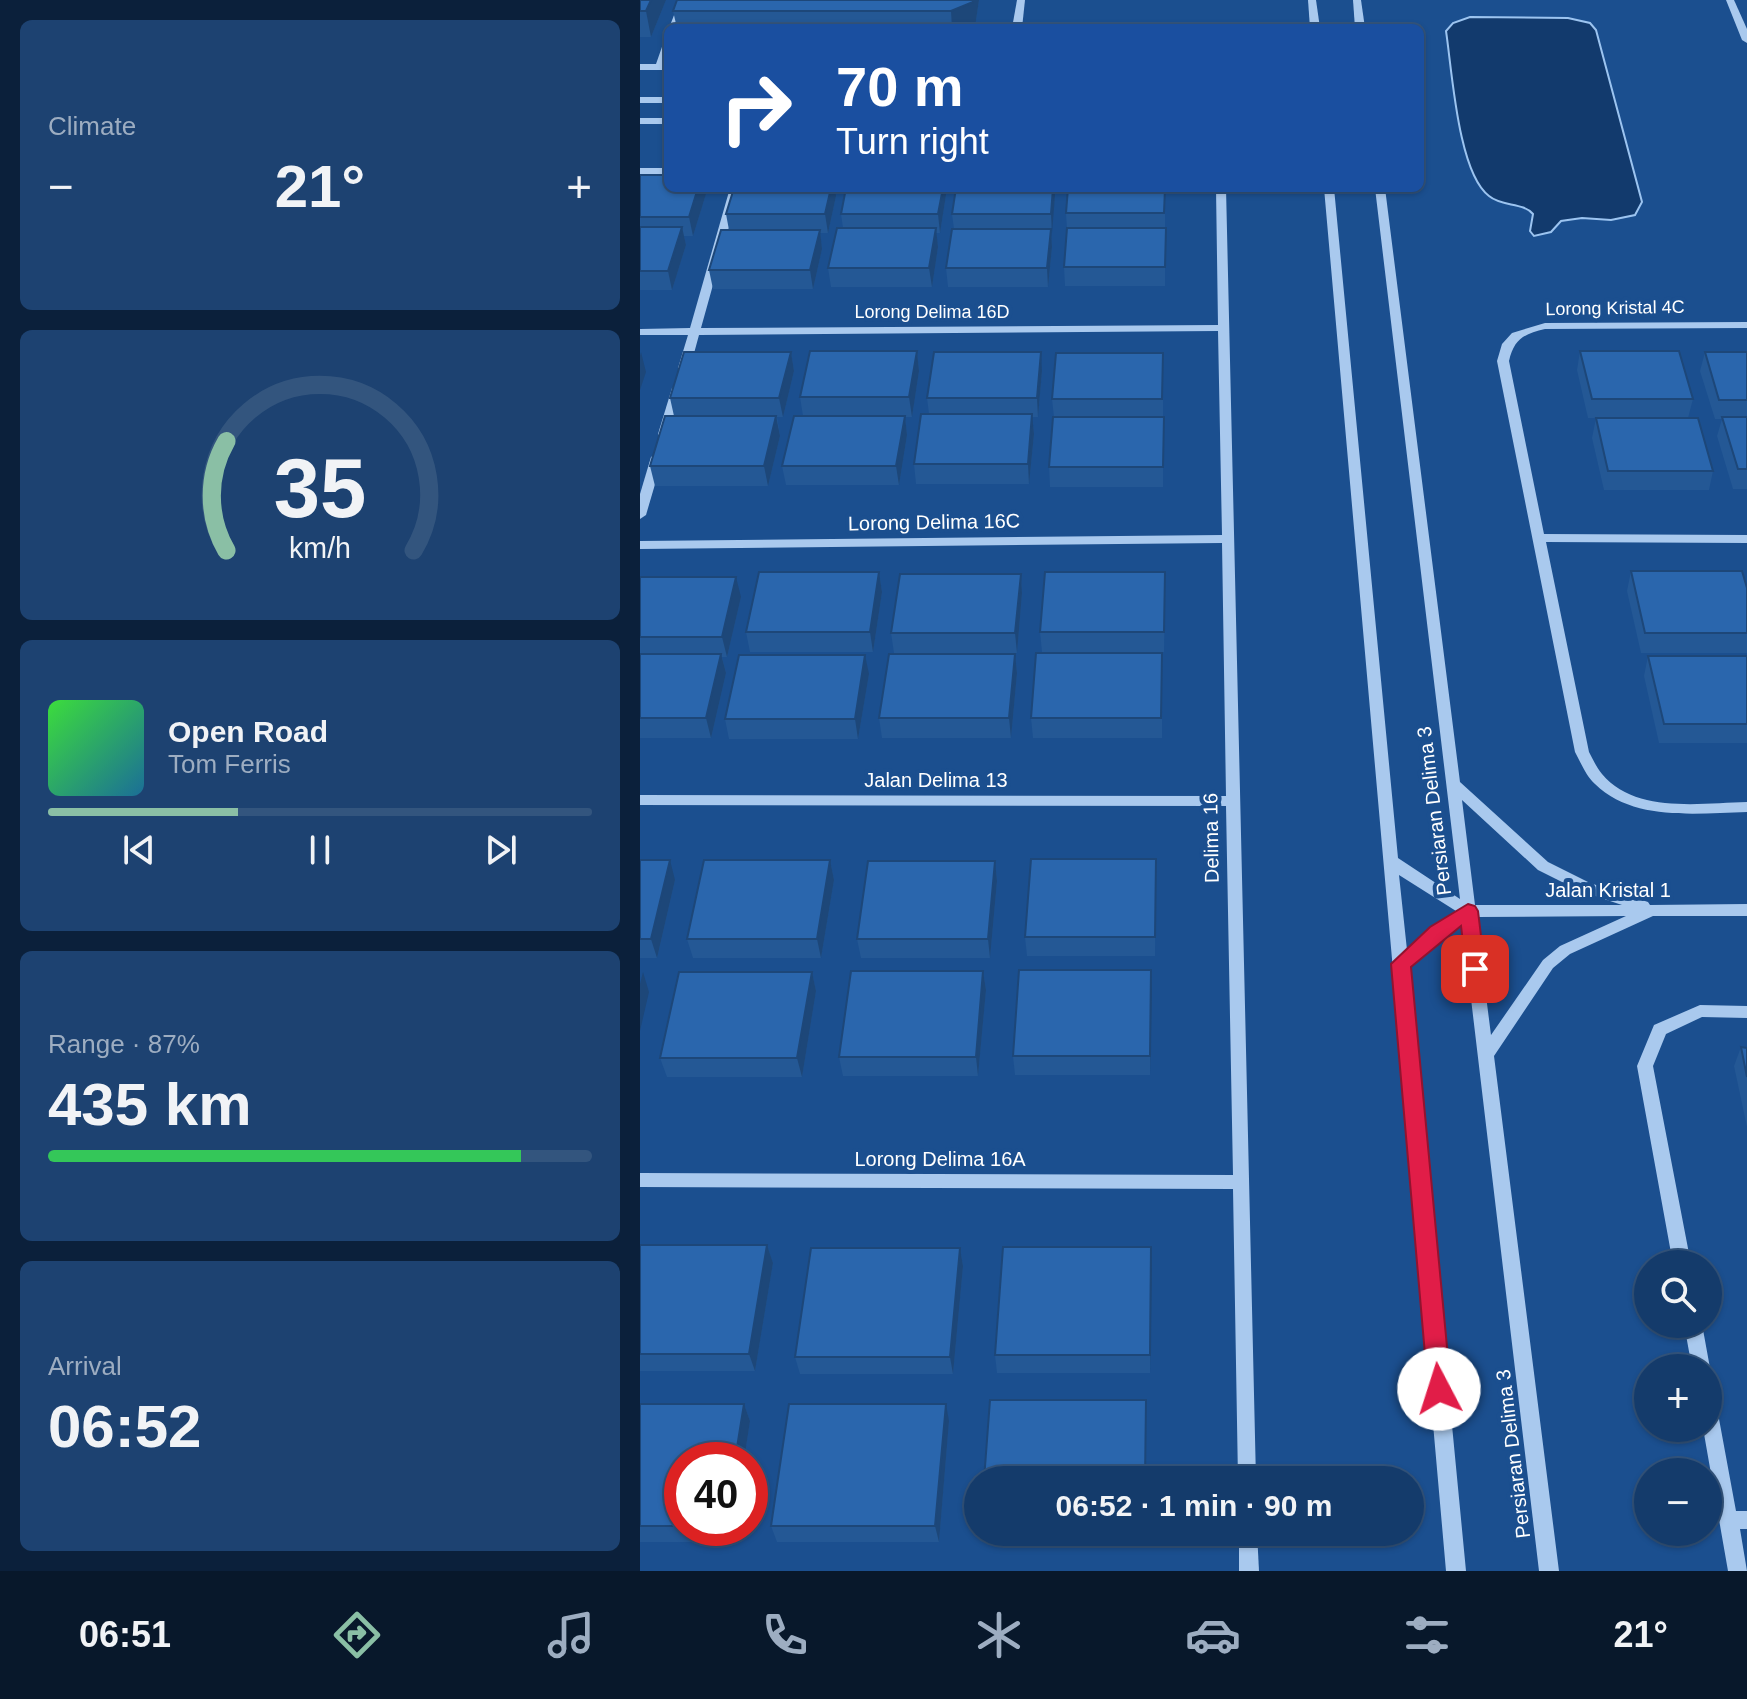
<!DOCTYPE html>
<meta charset="utf-8">
<style>
:root{--surface:#143b6b;--page:#1d4271;--text:#f1f3f6;--muted:#9dadc1;--line:#33557e;--accent:#8abfa5}
body{margin:0;font-family:Arial,sans-serif;background:var(--page);color:var(--text);height:100vh;display:flex;flex-direction:column;font-size:30px;white-space:nowrap}
*{box-sizing:border-box;margin:0}
p{font-size:26px;color:var(--muted)}
.icon{flex:none;width:44px;height:44px;fill:none;stroke:currentColor;stroke-width:2;stroke-linecap:round;stroke-linejoin:round}
.map{position:relative;flex:1;overflow:hidden}
.details{display:flex;flex-direction:column;gap:20px;padding:20px;background:#0b203b;width:640px}
.details>*{flex:none}
.guide{position:absolute;left:24px;top:24px;width:760px;height:168px;border-radius:12px;box-shadow:0 2px 6px #0004,0 0 0 2px var(--line);background:#1a4fa0;color:#fff;overflow:hidden}
.fabs{position:absolute;left:994px;top:1250px;display:grid;gap:16px}
.fabs a{display:grid;place-items:center;width:88px;height:88px;border-radius:50%;background:var(--surface);box-shadow:0 2px 6px #0004,0 0 0 2px var(--line);font-size:40px}
.speed{position:absolute;left:24px;top:1442px;display:flex;gap:16px;font-size:40px;font-weight:700;text-align:center}
.speed>*{display:grid;place-content:center;width:104px;height:104px;border-radius:50%;background:var(--surface);box-shadow:0 2px 6px #0004,0 0 0 2px var(--line);line-height:1}
.speed .limit{border:12px solid #d22;background:#fff;color:#111}
.pin{position:absolute;display:grid;place-items:center;width:68px;height:68px;color:#fff;margin:-34px;border-radius:16px;box-shadow:0 4px 12px #0006}
.me{position:absolute;width:88px;margin:-44px;rotate:355deg;stroke-linejoin:round;filter:drop-shadow(0 0 6px #0008)}
.turn{display:flex;align-items:center;gap:28px;height:168px;padding:0 40px;font-size:36px}
.turn .icon{width:104px;height:104px;stroke-width:2.5}
.turn b{display:block;font-size:56px;line-height:68px}
.big{font-size:60px;font-weight:700;line-height:1.1}
.details .card{flex:1;display:flex;flex-direction:column;justify-content:center;gap:12px;min-width:0;padding:0 28px;border-radius:12px;background:var(--page)}
.details .dial{align-items:center;gap:0}
.dial svg{height:208px;overflow:visible;fill:none;stroke:var(--line);stroke-width:7;stroke-linecap:round;text-anchor:middle}
.dial text{fill:var(--text);stroke:none}
.song{display:flex;align-items:center;gap:24px}
.cover{width:96px;height:96px;border-radius:12px;background:linear-gradient(135deg,hsl(120 70% 55%),hsl(200 70% 35%))}
.played{height:8px;border-radius:4px;background:linear-gradient(90deg,var(--accent) 35%,var(--line) 35%)}
.keys{display:flex;justify-content:space-around;direction:ltr}
.heat{display:flex;justify-content:space-between;align-items:center;font-size:44px;direction:ltr}
.charge{height:12px;border-radius:6px;background:linear-gradient(90deg,#34c759 87%,var(--line) 0)}
.trip{position:absolute;left:324px;top:1466px;width:460px;height:80px;border-radius:40px;background:var(--surface);box-shadow:0 2px 6px #0004,0 0 0 2px var(--line);font-weight:700;line-height:80px;text-align:center}
.tab-bar{display:flex;height:128px;justify-content:space-around;align-items:center;background:#08182b;color:var(--muted)}
.tab-bar .icon{width:56px;height:56px}
.tab-bar .current{color:var(--accent)}
.tab-bar b{font-size:36px;color:var(--text)}
main{display:flex;flex:1;min-height:0}
.map>svg:first-child{display:block}
.water{fill:#123a6d;stroke:#9cc4f0;stroke-width:2}
.lines{fill:none;stroke-linecap:round;stroke-linejoin:round}
.minor{fill:#a9c9ee;fill-rule:evenodd}
.wall{fill:#245895}
.shaded-wall{fill:#1d4779}
.building{fill:#2a66ad;stroke:#1d4779;stroke-width:2}
.route{fill:#e11d48;stroke:#92132f;stroke-width:2}
.labels{text-anchor:middle;stroke-width:8;stroke-linejoin:round;paint-order:stroke}
.far-street-label{font-size:18px;fill:#fff;stroke:#1b4f8f}
.street-label{font-size:20px;fill:#fff;stroke:#1b4f8f}
</style>
<main>
<section class="details">
<div class="card"><p>Climate</p>
<div class="heat"><a>−</a><b class="big">21°</b><a>+</a></div>
</div>
<div class="card dial"><svg viewBox="0 0 100 80">
<path d="M14 69A42 42 0 1 1 86 69"/>
<path d="M14 69A42 42 0 0 1 14 27" stroke="#8abfa5"/>
<text x="50" y="56" font-size="32" font-weight="700">35</text>
<text x="50" y="72" font-size="11">km/h</text>
</svg></div>
<div class="card">
<div class="song"><i class="cover"></i><div><b>Open Road</b><p>Tom Ferris</p></div></div>
<div class="played"></div>
<div class="keys"><svg class="icon" aria-label="previous" viewBox="0 0 24 24"><path d="M18 5L8 12l10 7zM5 5v14"/></svg><svg class="icon" aria-label="pause" viewBox="0 0 24 24"><path d="M8 5v14M16 5v14"/></svg><svg class="icon" aria-label="next" viewBox="0 0 24 24"><path d="M6 5l10 7-10 7zM19 5v14"/></svg></div>
</div>
<div class="card"><p>Range · 87%</p><b class="big">435 km</b><div class="charge"></div></div>
<div class="card"><p>Arrival</p><b class="big">06:52</b></div>
</section>
<div class="map">
<svg width="1107" height="1571" viewBox="0 0 1107 1571">
<rect width="100%" height="100%" fill="#1b4f8f"/>
<!-- water -->
<path class="water" d="M 830,17 L 928,18 L 950,23 L 956,30 L 1002,202 L 995,215 L 971,220 L 942,218 L 921,221 L 911,232 L 894,236 L 890,231 L 893,214 C 883,202 862,207 849,196 C 818,173 812,70 806,31 L 813,23 Z"/>
<g class="lines">
<!-- minor -->
<g class="minor">
<path d="M 40,0 L 48,0 L 39,28 L 29,28 Z"/>
<path d="M 377,0 L 385,0 L 382,28 L 372,28 Z"/>
<path d="M 668,0 L 676,0 L 680,28 L 670,28 Z"/>
<path d="M 713,0 L 721,0 L 725,28 L 715,28 Z"/>
<path d="M 1086,0 L 1094,0 L 1107,29 L 1107,43 L 1102,40 Z"/>
<path d="M 28,41 L 26,64 L 28,64 L 28,70 L 0,70 L 0,64 L 16,64 L 23,44 Z"/>
<rect x="0" y="97" width="28" height="6"/>
<rect x="0" y="118" width="28" height="6"/>
<rect x="0" y="168" width="28" height="6"/>
<path d="M 90,188 L 100,188 L 61,328 L 578,325 L 576,188 L 586,188 L 616,1480 L 598,1480 L 593,1189 L 0,1187 L 0,1173 L 593,1175 L 586,806 L 0,805 L 0,795 L 586,796 L 582,543 L 0,549 L 0,541 L 582,535 L 578,331 L 59,335 L 50,368 L 44,371 L 40,370 L 38,368 L 48,335 L 0,335 L 0,329 L 50,328 Z"/>
<path d="M 684,188 L 694,188 L 758,858 L 820,899 L 735,188 L 745,188 L 820,782 L 908,862 L 950,883 L 1008,902 L 1010,905 L 1107,904 L 1107,916 L 1013,916 L 930,954 L 913,968 L 854,1056 L 919,1571 L 899,1571 L 822,923 L 802,936 L 768,967 L 826,1571 L 806,1571 ZM 822,800 L 898,870 L 940,891 L 982,905 L 835,905 ZM 759,875 L 816,911 L 792,928 L 767,950 ZM 986,916 L 920,946 L 903,960 L 851,1035 L 836,917 Z"/>
<path d="M 1107,322 L 1107,328 L 905,329 C 884,334 874,339 869,361 L 904,534 L 1107,535 L 1107,543 L 906,542 L 949,752 C 953,759 956,767 962,774 C 995,814 1061,803 1107,802 L 1107,812 C 1057,813 994,822 955,784 C 946,776 941,763 935,752 L 857,361 L 862,344 L 872,333 L 905,323 Z"/>
<path d="M 38,385 L 44,388 L 30,434 L 24,438 L 20,437 L 18,434 L 32,388 Z"/>
<path d="M 17,453 L 23,457 L 6,515 L 0,519 L 0,494 L 11,457 Z"/>
<path d="M 1060,1005 L 1107,1006 L 1107,1018 L 1062,1017 L 1026,1034 L 1013,1066 L 1051,1264 L 1033,1264 L 997,1066 L 1014,1025 Z"/>
<path d="M 1044,1324 L 1062,1324 L 1070,1368 L 1068,1372 L 1068,1368 L 1052,1368 Z"/>
<path d="M 1068,1399 L 1074,1402 L 1077,1408 L 1096,1511 L 1107,1511 L 1107,1529 L 1100,1529 L 1107,1571 L 1088,1571 L 1063,1428 L 1068,1428 Z"/>
<path d="M 599,1532 L 617,1532 L 619,1571 L 599,1571 Z"/>
</g>
</g>
<!-- wall -->
<g class="wall">
<path d="M 0,0 L 26,0 L 11,37 L 0,37 Z"/>
<path d="M 37,0 L 339,0 L 335,27 L 332,28 L 37,28 L 33,11 Z"/>
<path d="M 0,175 L 66,194 L 53,236 L 44,236 L 46,245 L 32,290 L 0,290 Z"/>
<path d="M 94,188 L 195,188 L 196,196 L 188,233 L 180,233 L 182,249 L 173,289 L 73,289 L 69,270 L 89,230 L 86,214 Z"/>
<path d="M 316,188 L 415,188 L 415,196 L 411,233 L 412,247 L 408,287 L 308,287 L 306,268 L 314,229 L 312,214 Z"/>
<path d="M 525,188 L 525,286 L 425,286 L 424,267 L 427,229 L 426,213 Z"/>
<path d="M 306,195 L 300,233 L 296,233 L 298,247 L 292,287 L 191,287 L 188,268 L 203,228 L 201,214 Z"/>
<path d="M 277,351 L 279,371 L 272,417 L 265,417 L 267,435 L 259,485 L 146,485 L 142,466 L 163,416 L 160,397 Z"/>
<path d="M 940,351 L 1053,399 L 1048,418 L 1073,471 L 1069,490 L 964,490 L 952,438 L 956,418 L 948,418 L 937,370 Z"/>
<path d="M 151,352 L 154,371 L 143,417 L 137,417 L 140,436 L 128,486 L 15,486 L 10,466 L 34,416 L 30,398 Z"/>
<path d="M 1065,352 L 1107,352 L 1107,489 L 1093,489 L 1077,436 L 1082,419 L 1075,419 L 1060,371 Z"/>
<path d="M 402,371 L 398,417 L 392,417 L 394,434 L 389,484 L 276,484 L 274,464 L 289,414 L 287,398 Z"/>
<path d="M 523,372 L 523,487 L 410,487 L 409,467 L 414,417 L 412,399 Z"/>
<path d="M 991,571 L 1107,588 L 1107,653 L 1001,653 L 987,591 Z"/>
<path d="M 239,572 L 242,592 L 233,652 L 110,652 L 106,632 Z"/>
<path d="M 381,574 L 382,593 L 377,653 L 254,653 L 251,633 Z"/>
<path d="M 0,577 L 101,597 L 87,657 L 82,657 L 86,673 L 71,738 L 0,738 Z"/>
<path d="M 525,592 L 524,652 L 402,652 L 400,632 Z"/>
<path d="M 522,653 L 522,738 L 393,738 L 391,718 Z"/>
<path d="M 375,654 L 377,673 L 371,738 L 242,738 L 239,718 Z"/>
<path d="M 1008,656 L 1107,656 L 1107,743 L 1019,743 L 1004,676 Z"/>
<path d="M 229,674 L 218,739 L 89,739 L 85,719 Z"/>
<path d="M 516,859 L 515,956 L 387,956 L 385,937 Z"/>
<path d="M 0,860 L 35,880 L 17,958 L 0,958 Z"/>
<path d="M 190,860 L 194,880 L 181,958 L 53,958 L 47,939 Z"/>
<path d="M 355,861 L 357,881 L 350,958 L 221,958 L 217,939 Z"/>
<path d="M 343,971 L 346,990 L 338,1076 L 203,1076 L 199,1057 Z"/>
<path d="M 172,972 L 176,991 L 162,1077 L 27,1077 L 20,1058 Z"/>
<path d="M 512,989 L 510,1075 L 375,1075 L 373,1056 Z"/>
<path d="M 1101,1047 L 1107,1048 L 1107,1127 L 1094,1066 Z"/>
<path d="M 0,1245 L 127,1245 L 133,1263 L 115,1371 L 0,1371 Z"/>
<path d="M 320,1248 L 323,1266 L 313,1374 L 160,1374 L 155,1357 Z"/>
<path d="M 512,1265 L 510,1373 L 357,1373 L 355,1355 Z"/>
<path d="M 0,1404 L 104,1404 L 110,1421 L 104,1460 L 42,1460 L 42,1528 L 93,1528 L 91,1542 L 0,1542 Z"/>
<path d="M 309,1421 L 299,1542 L 137,1542 L 131,1526 Z"/>
<path d="M 342,1532 L 505,1532 L 505,1538 L 344,1538 Z"/>
</g>
<!-- shaded-wall -->
<g class="shaded-wall">
<path d="M 11,0 L 26,0 L 11,37 L 6,11 Z"/>
<path d="M 333,0 L 339,0 L 335,27 L 312,28 L 311,11 Z"/>
<path d="M 58,188 L 65,188 L 66,194 L 53,236 L 49,217 Z"/>
<path d="M 191,188 L 195,188 L 196,196 L 188,233 L 185,214 Z"/>
<path d="M 303,188 L 306,188 L 306,195 L 300,233 L 298,214 Z"/>
<path d="M 413,188 L 415,188 L 415,196 L 412,233 L 411,214 Z"/>
<path d="M 42,227 L 46,245 L 32,290 L 28,271 Z"/>
<path d="M 296,228 L 298,247 L 292,287 L 289,268 Z"/>
<path d="M 411,229 L 412,247 L 408,287 L 407,268 Z"/>
<path d="M 180,230 L 182,249 L 173,289 L 170,270 Z"/>
<path d="M 277,351 L 279,371 L 272,417 L 269,397 Z"/>
<path d="M 1,352 L 6,372 L 0,390 L 0,356 Z"/>
<path d="M 151,352 L 154,371 L 143,417 L 139,398 Z"/>
<path d="M 401,352 L 402,371 L 398,417 L 397,398 Z"/>
<path d="M 392,414 L 394,434 L 389,484 L 388,464 Z"/>
<path d="M 136,416 L 140,436 L 128,486 L 124,466 Z"/>
<path d="M 265,416 L 267,435 L 259,485 L 256,466 Z"/>
<path d="M 239,572 L 242,592 L 233,652 L 230,632 Z"/>
<path d="M 381,574 L 382,593 L 377,653 L 375,633 Z"/>
<path d="M 96,577 L 101,597 L 87,657 L 82,637 Z"/>
<path d="M 81,654 L 86,673 L 71,738 L 66,718 Z"/>
<path d="M 375,654 L 377,673 L 371,738 L 369,718 Z"/>
<path d="M 225,655 L 229,674 L 218,739 L 215,719 Z"/>
<path d="M 30,860 L 35,880 L 17,958 L 11,939 Z"/>
<path d="M 190,860 L 194,880 L 181,958 L 177,939 Z"/>
<path d="M 355,861 L 357,881 L 350,958 L 348,939 Z"/>
<path d="M 511,970 L 512,989 L 510,1075 L 510,1056 Z"/>
<path d="M 343,971 L 346,990 L 338,1076 L 336,1057 Z"/>
<path d="M 3,972 L 9,992 L 0,1031 L 0,984 Z"/>
<path d="M 172,972 L 176,991 L 162,1077 L 157,1058 Z"/>
<path d="M 127,1245 L 133,1263 L 115,1371 L 109,1354 Z"/>
<path d="M 511,1247 L 512,1265 L 510,1373 L 510,1355 Z"/>
<path d="M 320,1248 L 323,1266 L 313,1374 L 310,1357 Z"/>
<path d="M 506,1400 L 506,1480 L 505,1480 Z"/>
<path d="M 104,1404 L 110,1421 L 104,1460 L 95,1460 Z"/>
<path d="M 306,1404 L 309,1421 L 299,1542 L 295,1526 Z"/>
<path d="M 85,1528 L 93,1528 L 91,1542 Z"/>
</g>
<!-- building -->
<g class="building">
<path d="M 0,0 L 11,0 L 6,11 L 0,11 Z"/>
<path d="M 37,0 L 333,0 L 333,2 L 311,11 L 33,11 Z"/>
<path d="M 0,175 L 28,175 L 28,188 L 58,188 L 49,217 L 0,217 Z"/>
<path d="M 94,188 L 191,188 L 185,214 L 86,214 Z"/>
<path d="M 206,188 L 303,188 L 298,214 L 201,214 Z"/>
<path d="M 316,188 L 413,188 L 411,214 L 312,214 Z"/>
<path d="M 428,188 L 525,188 L 524,213 L 426,213 Z"/>
<path d="M 0,227 L 42,227 L 28,271 L 0,271 Z"/>
<path d="M 197,228 L 296,228 L 289,268 L 188,268 Z"/>
<path d="M 427,228 L 526,228 L 525,267 L 424,267 Z"/>
<path d="M 312,229 L 411,229 L 407,268 L 306,268 Z"/>
<path d="M 81,230 L 180,230 L 170,270 L 69,270 Z"/>
<path d="M 170,351 L 277,351 L 269,397 L 160,397 Z"/>
<path d="M 940,351 L 1039,351 L 1053,399 L 952,399 Z"/>
<path d="M 44,352 L 151,352 L 139,398 L 30,398 Z"/>
<path d="M 294,352 L 401,352 L 397,398 L 287,398 Z"/>
<path d="M 1065,352 L 1107,352 L 1107,400 L 1079,400 Z"/>
<path d="M 416,353 L 523,353 L 522,399 L 412,399 Z"/>
<path d="M 281,414 L 392,414 L 388,464 L 274,464 Z"/>
<path d="M 25,416 L 136,416 L 124,466 L 10,466 Z"/>
<path d="M 154,416 L 265,416 L 256,466 L 142,466 Z"/>
<path d="M 413,417 L 524,417 L 523,467 L 409,467 Z"/>
<path d="M 1082,417 L 1107,417 L 1107,469 L 1098,469 Z"/>
<path d="M 956,418 L 1058,418 L 1073,471 L 968,471 Z"/>
<path d="M 991,571 L 1102,571 L 1107,588 L 1107,633 L 1005,633 Z"/>
<path d="M 119,572 L 239,572 L 230,632 L 106,632 Z"/>
<path d="M 405,572 L 525,572 L 524,632 L 400,632 Z"/>
<path d="M 260,574 L 381,574 L 375,633 L 251,633 Z"/>
<path d="M 0,577 L 96,577 L 82,637 L 0,637 Z"/>
<path d="M 396,653 L 522,653 L 521,718 L 391,718 Z"/>
<path d="M 0,654 L 81,654 L 66,718 L 0,718 Z"/>
<path d="M 249,654 L 375,654 L 369,718 L 239,718 Z"/>
<path d="M 99,655 L 225,655 L 215,719 L 85,719 Z"/>
<path d="M 1008,656 L 1107,656 L 1107,724 L 1024,724 Z"/>
<path d="M 391,859 L 516,859 L 515,937 L 385,937 Z"/>
<path d="M 0,860 L 30,860 L 11,939 L 0,939 Z"/>
<path d="M 64,860 L 190,860 L 177,939 L 47,939 Z"/>
<path d="M 228,861 L 355,861 L 348,939 L 217,939 Z"/>
<path d="M 379,970 L 511,970 L 510,1056 L 373,1056 Z"/>
<path d="M 211,971 L 343,971 L 336,1057 L 199,1057 Z"/>
<path d="M 39,972 L 172,972 L 157,1058 L 20,1058 Z"/>
<path d="M 1101,1047 L 1107,1048 L 1107,1077 Z"/>
<path d="M 0,1245 L 127,1245 L 109,1354 L 0,1354 Z"/>
<path d="M 363,1247 L 511,1247 L 510,1355 L 355,1355 Z"/>
<path d="M 171,1248 L 320,1248 L 310,1357 L 155,1357 Z"/>
<path d="M 350,1400 L 506,1400 L 505,1480 L 344,1480 Z"/>
<path d="M 0,1404 L 104,1404 L 95,1460 L 42,1460 L 42,1526 L 0,1526 Z"/>
<path d="M 149,1404 L 306,1404 L 295,1526 L 131,1526 Z"/>
</g>
<!-- route -->
<path class="route" d="M 828,904 L 835,906 L 838,911 L 845,969 L 842,974 L 828,974 L 826,969 L 821,926 L 771,967 L 811,1389 L 808,1397 L 799,1400 L 791,1397 L 788,1389 L 751,964 L 790,927 Z"/>
<g class="labels">
<!-- far-street labels -->
<g class="far-street-label">
<text transform="translate(975 308) rotate(-1)" y="6">Lorong Kristal 4C</text>
<text x="292" y="318">Lorong Delima 16D</text>
</g>
<!-- street labels -->
<g class="street-label">
<text transform="translate(294 522) rotate(-1)" y="7">Lorong Delima 16C</text>
<text x="296" y="787">Jalan Delima 13</text>
<text transform="translate(794 811) rotate(-97)" y="7">Persiaran Delima 3</text>
<text transform="translate(571 838) rotate(-91)" y="7">Delima 16</text>
<text x="968" y="897">Jalan Kristal 1</text>
<text x="300" y="1166">Lorong Delima 16A</text>
<text transform="translate(873 1454) rotate(-97)" y="7">Persiaran Delima 3</text>
</g>
</g>
</svg>
<div class="fabs">
<a><svg class="icon" aria-label="search" viewBox="0 0 24 24"><circle cx="10" cy="10" r="6"/><path d="M15 15l6 6"/></svg></a>
<a>+</a>
<a>−</a>
</div>
<div class="speed"><div class="limit">40</div></div>
<div class="pin" style="left:835px;top:969px;background:#d93025"><svg class="icon" aria-label="arrive" viewBox="0 0 24 24"><path d="M6 21V4h12l-3 4 3 4H6"/></svg></div>
<svg class="me" style="left:799px;top:1389px" viewBox="-20 -20 40 40"><circle r="19" fill="#fff"/><path d="M0-13L10 11 0 6-10 11z" fill="#e11d48"/></svg>
<div class="trip">06:52 · 1 min · 90 m</div>
<div class="guide">
<div class="turn"><svg class="icon" aria-label="right" viewBox="0 0 24 24"><path d="M7 20v-9h11M14 6l5 5-5 5"/></svg><div><b>70 m</b>Turn right</div></div>
</div>
</div>
</main>
<nav class="tab-bar">
<b>06:51</b>
<svg class="icon current" aria-label="directions" viewBox="0 0 24 24"><path d="M12 3l9 9-9 9-9-9zM9 14v-3h6M13 9l2 2-2 2"/></svg>
<svg class="icon" aria-label="music" viewBox="0 0 24 24"><path d="M9 18V5l10-2v13"/><circle cx="6" cy="18" r="3"/><circle cx="16" cy="16" r="3"/></svg>
<svg class="icon" aria-label="phone" viewBox="0 0 24 24"><path d="M5 4h4l2 5-3 2q2 4 5 5l2-3 5 2v4C11 20 4 13 5 4z"/></svg>
<svg class="icon" aria-label="climate" viewBox="0 0 24 24"><path d="M12 3v18M4 7l16 10M4 17L20 7"/></svg>
<svg class="icon" aria-label="car" viewBox="0 0 24 24"><path d="M5 17H2v-5l4-1 3-4h7l3 4 3 1v5h-3M9 17h6M6 11h13"/><circle cx="7" cy="17" r="2"/><circle cx="17" cy="17" r="2"/></svg>
<svg class="icon" aria-label="filters" viewBox="0 0 24 24"><path d="M4 7h16M4 17h16"/><circle cx="9" cy="7" r="2"/><circle cx="15" cy="17" r="2"/></svg>
<b>21°</b>
</nav>
